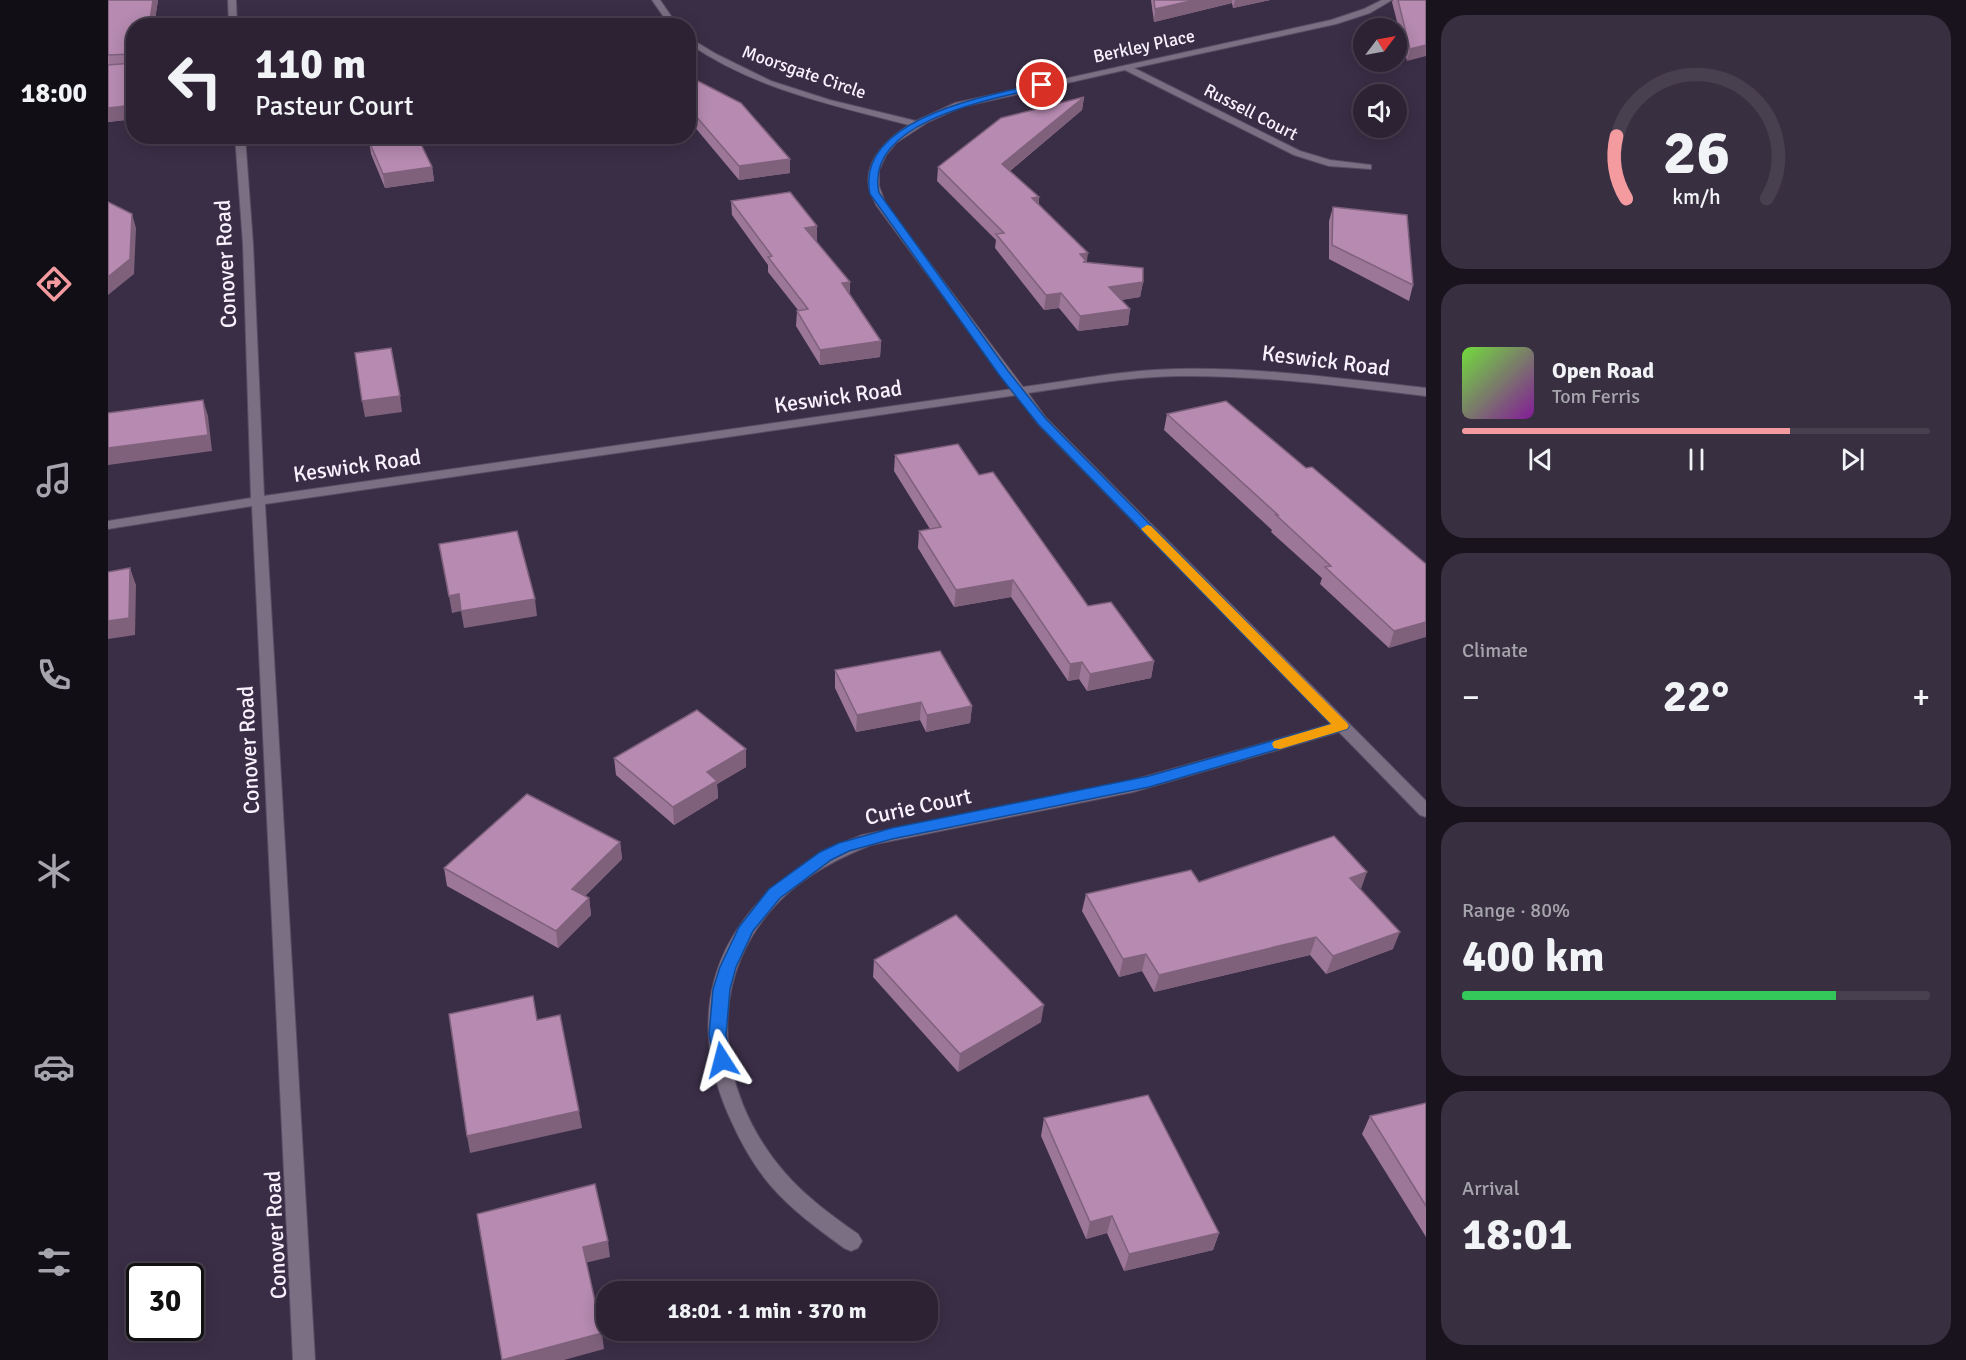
<!DOCTYPE html>
<meta charset="utf-8">
<style>
:root{--surface:#2c2234;--page:#382f40;--text:#f1f3f6;--muted:#a6a4ac;--line:#483f4f;--accent:#f49b9f}
body{margin:0;font-family:Signika,sans-serif;background:var(--page);color:var(--text);height:100vh;display:flex;flex-direction:column;font-size:22px;white-space:nowrap}
*{box-sizing:border-box;margin:0}
p{font-size:20px;color:var(--muted)}
.icon{flex:none;width:33px;height:33px;fill:none;stroke:currentColor;stroke-width:2;stroke-linecap:round;stroke-linejoin:round}
.map{position:relative;flex:1;overflow:hidden}
.side{display:flex;flex-direction:column;gap:15px;padding:15px;background:#18131d;width:540px}
.side>*{flex:none}
.guide{position:absolute;left:18px;top:18px;width:570px;height:126px;border-radius:24px;box-shadow:0 3px 15px #0003,0 0 0 2px var(--line);background:#2c2234;color:var(--text);overflow:hidden}
.needle{width:39px;rotate:58deg}
.fabs{position:absolute;left:1245px;top:18px;display:grid;gap:12px}
.fabs a{display:grid;place-items:center;width:54px;height:54px;border-radius:50%;background:var(--surface);box-shadow:0 3px 15px #0003,0 0 0 2px var(--line);font-size:30px}
.speed{position:absolute;left:18px;top:1263px;display:flex;gap:12px;font-size:30px;font-weight:700;text-align:center}
.speed>*{display:grid;place-content:center;width:78px;height:78px;border-radius:50%;background:var(--surface);box-shadow:0 3px 15px #0003,0 0 0 2px var(--line);line-height:1}
.speed .limit{border:3px solid #111;border-radius:9px;background:#fff;color:#111}
.pin{position:absolute;display:grid;place-items:center;width:51px;height:51px;color:#fff;margin:-26px;border:3px solid #fff;border-radius:50%;box-shadow:0 2px 6px #0007}
.me{position:absolute;width:66px;margin:-33px;rotate:351deg;stroke-linejoin:round;filter:drop-shadow(0 0 4px #0008)}
.turn{display:flex;align-items:center;gap:21px;height:126px;padding:0 30px;font-size:27px}
.turn .icon{width:78px;height:78px;stroke-width:2.5}
.turn b{display:block;font-size:42px;line-height:51px}
.big{font-size:45px;font-weight:700;line-height:1.1}
.side .tile{flex:1;display:flex;flex-direction:column;justify-content:center;gap:9px;min-width:0;padding:0 21px;border-radius:24px;background:var(--page)}
.side .dial{align-items:center;gap:0}
.dial svg{height:156px;overflow:visible;fill:none;stroke:var(--line);stroke-width:7;stroke-linecap:round;text-anchor:middle}
.dial text{fill:var(--text);stroke:none}
.song{display:flex;align-items:center;gap:18px}
.cover{width:72px;height:72px;border-radius:9px;background:linear-gradient(135deg,hsl(100 70% 55%),hsl(290 70% 35%))}
.played{height:6px;border-radius:3px;background:linear-gradient(90deg,var(--accent) 70%,var(--line) 70%)}
.keys{display:flex;justify-content:space-around;direction:ltr}
.heat{display:flex;justify-content:space-between;align-items:center;font-size:33px;direction:ltr}
.charge{height:9px;border-radius:4px;background:linear-gradient(90deg,#34c759 80%,var(--line) 0)}
.trip{position:absolute;left:488px;top:1281px;width:342px;height:60px;border-radius:24px;background:var(--surface);box-shadow:0 3px 15px #0003,0 0 0 2px var(--line);font-weight:700;line-height:60px;text-align:center}
main{display:flex;flex:1;min-height:0}
.tabs{display:flex;flex-direction:column;width:108px;justify-content:space-around;align-items:center;background:#120e15;color:var(--muted)}
.tabs .icon{width:42px;height:42px}
.tabs .active{color:var(--accent)}
.tabs b{font-size:27px;color:var(--text)}
.map>svg:first-child{display:block}
.lines{fill:none;stroke-linecap:round;stroke-linejoin:round}
.minor-casing{stroke:#584d64;stroke-width:2}
.minor{fill:#7b6f83;fill-rule:evenodd}
.wall{fill:#9d7798}
.shaded-wall{fill:#7f617c}
.building{fill:#b68ab1;stroke:#7f617c;stroke-width:1.5}
.route{fill:#1a73e8;stroke:#114b97;stroke-width:1.5}
.slow{fill:#f59e0b}
.labels{text-anchor:middle;stroke-width:6;stroke-linejoin:round;paint-order:stroke}
.far-street-label{font-size:18px;fill:#f8f2ff;stroke:#3a2e46}
.street-label{font-size:22px;fill:#f8f2ff;stroke:#3a2e46}
</style>
<main>
<nav class="tabs">
<b>18:00</b>
<svg class="icon active" aria-label="directions" viewBox="0 0 24 24"><path d="M12 3l9 9-9 9-9-9zM9 14v-3h6M13 9l2 2-2 2"/></svg>
<svg class="icon" aria-label="music" viewBox="0 0 24 24"><path d="M9 18V5l10-2v13"/><circle cx="6" cy="18" r="3"/><circle cx="16" cy="16" r="3"/></svg>
<svg class="icon" aria-label="phone" viewBox="0 0 24 24"><path d="M5 4h4l2 5-3 2q2 4 5 5l2-3 5 2v4C11 20 4 13 5 4z"/></svg>
<svg class="icon" aria-label="climate" viewBox="0 0 24 24"><path d="M12 3v18M4 7l16 10M4 17L20 7"/></svg>
<svg class="icon" aria-label="car" viewBox="0 0 24 24"><path d="M5 17H2v-5l4-1 3-4h7l3 4 3 1v5h-3M9 17h6M6 11h13"/><circle cx="7" cy="17" r="2"/><circle cx="17" cy="17" r="2"/></svg>
<svg class="icon" aria-label="filters" viewBox="0 0 24 24"><path d="M4 7h16M4 17h16"/><circle cx="9" cy="7" r="2"/><circle cx="15" cy="17" r="2"/></svg>
</nav>
<div class="map">
<svg width="1318" height="1360" viewBox="0 0 1318 1360">
<rect width="100%" height="100%" fill="#3a2e46"/>
<g class="lines">
<defs>
<g id="minor">
<path d="M 120,0 L 128,0 L 129,26 L 121,26 Z"/>
<path d="M 544,0 L 552,0 L 570,26 L 562,26 Z"/>
<path d="M 1274,0 L 1284,0 L 1262,13 L 1228,24 L 1026,68 L 1192,151 L 1222,160 L 1263,165 L 1263,169 L 1221,166 L 1186,155 L 1017,70 L 853,107 L 820,122 L 788,143 L 778,155 L 771,170 L 771,186 L 778,205 L 915,387 C 966,380 1017,370 1068,369 C 1152,367 1235,379 1318,388 L 1318,396 C 1235,386 1152,375 1069,376 C 1019,377 969,386 920,393 L 938,418 L 1318,801 L 1318,817 L 1312,815 L 1231,732 L 1025,792 L 763,845 C 733,857 705,871 681,892 C 594,969 605,1090 677,1173 C 698,1197 724,1216 750,1234 L 754,1241 L 750,1248 L 743,1251 L 736,1248 C 710,1229 684,1210 663,1186 C 645,1165 632,1141 621,1116 C 564,987 631,883 754,835 L 1025,780 L 1223,724 L 930,424 L 909,395 L 157,504 L 207,1360 L 185,1360 L 144,506 L 0,529 L 0,521 L 143,498 L 135,244 L 127,136 L 137,136 L 145,244 L 156,496 L 904,389 L 768,205 C 766,199 762,193 761,187 C 756,160 781,137 801,125 C 724,105 647,89 580,43 L 580,37 L 608,54 L 663,81 L 722,100 L 808,121 L 847,103 L 1223,20 L 1256,9 Z"/>
</g>
</defs>
<!-- minor casing -->
<use href="#minor" class="minor-casing"/>
<!-- minor -->
<use href="#minor" class="minor"/>
</g>
<!-- wall -->
<g class="wall">
<path d="M 0,0 L 50,0 L 46,26 L 26,26 L 26,119 L 0,122 Z"/>
<path d="M 1043,0 L 1162,0 L 1125,8 L 1124,3 L 1046,22 Z"/>
<path d="M 1285,0 L 1318,0 L 1299,61 L 1284,2 Z"/>
<path d="M 580,76 L 682,173 L 631,180 L 580,119 Z"/>
<path d="M 976,97 L 974,110 L 902,171 L 931,197 L 931,204 L 979,262 L 1035,282 L 1032,297 L 1013,300 L 1022,309 L 1020,325 L 970,331 L 951,308 L 936,310 L 887,248 L 888,240 L 829,181 L 830,167 Z"/>
<path d="M 261,141 L 324,167 L 326,181 L 277,188 L 263,154 Z"/>
<path d="M 623,201 L 709,241 L 708,241 L 742,282 L 742,295 L 773,341 L 772,357 L 712,365 L 688,326 L 689,311 L 690,310 L 660,272 L 660,265 L 624,215 Z"/>
<path d="M 1225,207 L 1305,285 L 1301,301 L 1221,259 L 1221,221 Z"/>
<path d="M 1059,414 L 1198,468 L 1318,564 L 1281,648 L 1212,584 L 1214,578 L 1163,532 L 1164,530 L 1056,430 Z"/>
<path d="M 787,455 L 871,475 L 980,606 L 1046,661 L 1043,678 L 979,691 L 971,679 L 960,681 L 903,597 L 846,607 L 810,548 L 811,531 L 822,529 L 786,471 Z"/>
<path d="M 727,670 L 864,706 L 862,723 L 818,732 L 812,720 L 748,732 L 727,688 Z"/>
<path d="M 506,758 L 638,767 L 609,784 L 610,798 L 566,825 L 508,775 Z"/>
<path d="M 512,842 L 514,859 L 477,896 L 481,898 L 483,915 L 450,948 L 339,886 L 336,868 Z"/>
<path d="M 1091,882 L 1252,889 L 1285,949 L 1218,974 L 1202,955 L 1046,992 L 1034,971 L 1011,977 L 974,911 L 978,894 Z"/>
<path d="M 766,960 L 933,1022 L 850,1072 L 765,977 Z"/>
<path d="M 1318,1103 L 1318,1237 L 1254,1134 L 1262,1116 Z"/>
<path d="M 936,1118 L 1111,1233 L 1105,1250 L 1016,1271 L 999,1233 L 978,1239 L 933,1136 Z"/>
</g>
<!-- shaded-wall -->
<g class="shaded-wall">
<path d="M 45,0 L 50,0 L 46,26 L 41,26 Z"/>
<path d="M 1087,0 L 1124,0 L 1124,3 L 1046,22 L 1047,9 Z"/>
<path d="M 1127,0 L 1162,0 L 1125,8 Z"/>
<path d="M 1318,45 L 1318,56 L 1299,61 L 1302,49 Z"/>
<path d="M 976,97 L 974,110 L 893,178 L 894,164 Z"/>
<path d="M 26,105 L 26,119 L 0,122 L 0,108 Z"/>
<path d="M 682,159 L 682,173 L 631,180 L 631,166 Z"/>
<path d="M 324,167 L 326,181 L 277,188 L 275,174 Z"/>
<path d="M 931,197 L 930,212 L 924,198 Z"/>
<path d="M 24,214 L 28,228 L 26,274 L 0,295 L 0,277 Z"/>
<path d="M 709,226 L 709,241 L 697,243 L 697,228 Z"/>
<path d="M 980,253 L 978,268 L 972,254 Z"/>
<path d="M 742,282 L 742,297 L 734,283 Z"/>
<path d="M 1035,282 L 1032,297 L 999,302 L 1001,287 Z"/>
<path d="M 953,293 L 951,308 L 936,310 L 938,295 Z"/>
<path d="M 1022,309 L 1020,325 L 970,331 L 972,316 Z"/>
<path d="M 773,341 L 772,357 L 712,365 L 712,350 Z"/>
<path d="M 292,396 L 294,412 L 257,417 L 254,401 Z"/>
<path d="M 95,400 L 100,416 L 104,451 L 0,465 L 0,448 Z"/>
<path d="M 22,568 L 28,585 L 27,635 L 0,639 L 0,621 Z"/>
<path d="M 905,580 L 903,597 L 846,607 L 848,590 Z"/>
<path d="M 351,594 L 353,611 L 344,613 L 341,596 Z"/>
<path d="M 427,599 L 429,616 L 356,628 L 353,611 Z"/>
<path d="M 1318,622 L 1318,637 L 1281,648 L 1286,631 Z"/>
<path d="M 1046,661 L 1043,678 L 979,691 L 982,674 Z"/>
<path d="M 974,662 L 971,679 L 960,681 L 962,664 Z"/>
<path d="M 813,702 L 812,720 L 748,732 L 749,715 Z"/>
<path d="M 864,706 L 862,723 L 818,732 L 819,715 Z"/>
<path d="M 638,749 L 638,767 L 609,784 L 610,798 L 566,825 L 565,807 L 599,772 Z"/>
<path d="M 512,842 L 514,859 L 466,907 L 464,889 Z"/>
<path d="M 1259,872 L 1253,889 L 1242,878 Z"/>
<path d="M 481,898 L 483,915 L 450,948 L 448,931 Z"/>
<path d="M 1292,932 L 1285,949 L 1218,974 L 1225,956 Z"/>
<path d="M 1208,937 L 1202,955 L 1046,992 L 1051,975 Z"/>
<path d="M 1038,954 L 1034,971 L 1011,977 L 1015,959 Z"/>
<path d="M 936,1005 L 933,1022 L 850,1072 L 852,1054 Z"/>
<path d="M 471,1111 L 474,1128 L 362,1153 L 359,1136 Z"/>
<path d="M 1004,1216 L 999,1233 L 978,1239 L 982,1222 Z"/>
<path d="M 1111,1233 L 1105,1250 L 1016,1271 L 1021,1254 Z"/>
<path d="M 500,1241 L 502,1257 L 477,1263 L 475,1247 Z"/>
<path d="M 494,1333 L 496,1349 L 456,1360 L 395,1360 Z"/>
</g>
<!-- building -->
<g class="building">
<path d="M 0,0 L 45,0 L 41,26 L 26,26 L 26,105 L 0,108 L 0,65 L 24,63 L 25,56 L 23,54 L 0,55 Z"/>
<path d="M 1046,0 L 1087,0 L 1047,9 Z"/>
<path d="M 1290,0 L 1318,0 L 1318,45 L 1302,49 Z"/>
<path d="M 580,76 L 633,103 L 682,159 L 631,166 L 580,107 Z"/>
<path d="M 976,97 L 894,164 L 931,197 L 924,198 L 980,253 L 972,254 L 978,261 L 975,262 L 1035,268 L 1035,282 L 1001,287 L 1022,309 L 972,316 L 953,293 L 938,295 L 888,234 L 896,233 L 830,167 L 893,118 Z"/>
<path d="M 292,136 L 309,136 L 324,167 L 275,174 L 261,141 Z"/>
<path d="M 682,192 L 709,226 L 697,228 L 742,282 L 734,283 L 773,341 L 712,350 L 689,311 L 700,309 L 660,257 L 664,256 L 623,201 Z"/>
<path d="M 0,202 L 24,214 L 22,259 L 0,277 Z"/>
<path d="M 1225,207 L 1299,215 L 1305,285 L 1224,245 Z"/>
<path d="M 283,348 L 292,396 L 254,401 L 247,353 Z"/>
<path d="M 95,400 L 100,435 L 0,448 L 0,413 Z"/>
<path d="M 1118,401 L 1198,468 L 1204,467 L 1318,564 L 1318,622 L 1286,631 L 1217,567 L 1223,566 L 1168,515 L 1170,515 L 1059,414 Z"/>
<path d="M 850,444 L 871,475 L 885,472 L 980,606 L 1003,602 L 1046,661 L 982,674 L 974,662 L 962,664 L 905,580 L 848,590 L 811,531 L 833,527 L 787,455 Z"/>
<path d="M 409,531 L 427,599 L 353,611 L 351,594 L 341,596 L 331,544 Z"/>
<path d="M 22,568 L 21,618 L 0,621 L 0,572 Z"/>
<path d="M 832,651 L 864,706 L 819,715 L 813,702 L 749,715 L 727,670 Z"/>
<path d="M 589,710 L 638,749 L 599,772 L 609,781 L 565,807 L 506,758 Z"/>
<path d="M 419,794 L 512,842 L 464,889 L 481,898 L 448,931 L 336,868 Z"/>
<path d="M 1226,836 L 1259,872 L 1242,878 L 1292,932 L 1225,956 L 1208,937 L 1051,975 L 1038,954 L 1015,959 L 978,894 L 1083,870 L 1091,882 Z"/>
<path d="M 848,915 L 936,1005 L 852,1054 L 766,960 Z"/>
<path d="M 425,996 L 429,1020 L 452,1015 L 471,1111 L 359,1136 L 341,1014 Z"/>
<path d="M 1040,1095 L 1111,1233 L 1021,1254 L 1004,1216 L 982,1222 L 936,1118 Z"/>
<path d="M 1318,1103 L 1318,1206 L 1262,1116 Z"/>
<path d="M 487,1184 L 500,1241 L 475,1247 L 494,1333 L 394,1360 L 369,1214 Z"/>
</g>
<!-- route -->
<path class="route" d="M 934,83 L 937,83 L 937,87 C 888,98 755,120 771,193 L 900,371 L 938,419 L 1241,726 L 1239,729 L 1041,787 L 784,839 L 741,851 L 723,860 L 672,898 L 645,931 L 628,967 L 622,989 L 618,1035 L 623,1060 L 620,1066 L 614,1068 L 608,1066 L 601,1035 L 605,989 L 612,967 L 631,927 L 661,889 L 712,852 L 731,843 L 784,828 L 1041,776 L 1223,724 L 930,424 L 892,376 L 762,194 C 746,118 883,95 934,83 Z"/>
<!-- slow -->
<path class="slow" d="M 1039,525 L 1043,526 L 1239,723 L 1241,726 L 1239,729 L 1172,749 L 1166,748 L 1164,744 L 1166,741 L 1223,724 L 1035,531 L 1033,529 Z"/>
<g class="labels">
<!-- far-street labels -->
<g class="far-street-label">
<text transform="translate(1036 46) rotate(-12)" y="6">Berkley Place</text>
<text transform="translate(696 72) rotate(19)" y="6">Moorsgate Circle</text>
<text transform="translate(1143 112) rotate(27)" y="6">Russell Court</text>
</g>
<!-- street labels -->
<g class="street-label">
<text transform="translate(117 264) rotate(-93)" y="8">Conover Road</text>
<text transform="translate(1218 360) rotate(7)" y="8">Keswick Road</text>
<text transform="translate(730 396) rotate(-8)" y="8">Keswick Road</text>
<text transform="translate(249 465) rotate(-8)" y="8">Keswick Road</text>
<text transform="translate(140 750) rotate(-93)" y="8">Conover Road</text>
<text transform="translate(810 806) rotate(-12)" y="8">Curie Court</text>
<text transform="translate(167 1235) rotate(-93)" y="8">Conover Road</text>
</g>
</g>
</svg>
<div class="fabs">
<a><svg class="needle" viewBox="-14 -14 28 28"><path d="M0-13l5 13h-10z" fill="#e53935"/><path d="M0 13l5-13h-10z" fill="#a6a4ac"/></svg></a>
<a><svg class="icon" aria-label="sound" viewBox="0 0 24 24"><path d="M4 9h4l5-4v14l-5-4H4zM17 9q2 3 0 6"/></svg></a>
</div>
<div class="speed"><div class="limit">30</div></div>
<div class="pin" style="left:934px;top:85px;background:#d93025"><svg class="icon" aria-label="arrive" viewBox="0 0 24 24"><path d="M6 21V4h12l-3 4 3 4H6"/></svg></div>
<svg class="me" style="left:614px;top:1060px" viewBox="-20 -20 40 40"><path d="M0-17L14 15 0 8-14 15z" fill="#1a73e8" stroke="#fff" stroke-width="4"/></svg>
<div class="trip">18:01 · 1 min · 370 m</div>
<div class="guide">
<div class="turn"><svg class="icon" aria-label="left" viewBox="0 0 24 24"><path d="M17 20v-9H6M10 6l-5 5 5 5"/></svg><div><b>110 m</b>Pasteur Court</div></div>
</div>
</div>
<section class="side">
<div class="tile dial"><svg viewBox="0 0 100 80">
<path d="M14 69A42 42 0 1 1 86 69"/>
<path d="M14 69A42 42 0 0 1 9 37" stroke="#f49b9f"/>
<text x="50" y="56" font-size="32" font-weight="700">26</text>
<text x="50" y="72" font-size="11">km/h</text>
</svg></div>
<div class="tile">
<div class="song"><i class="cover"></i><div><b>Open Road</b><p>Tom Ferris</p></div></div>
<div class="played"></div>
<div class="keys"><svg class="icon" aria-label="previous" viewBox="0 0 24 24"><path d="M18 5L8 12l10 7zM5 5v14"/></svg><svg class="icon" aria-label="pause" viewBox="0 0 24 24"><path d="M8 5v14M16 5v14"/></svg><svg class="icon" aria-label="next" viewBox="0 0 24 24"><path d="M6 5l10 7-10 7zM19 5v14"/></svg></div>
</div>
<div class="tile"><p>Climate</p>
<div class="heat"><a>−</a><b class="big">22°</b><a>+</a></div>
</div>
<div class="tile"><p>Range · 80%</p><b class="big">400 km</b><div class="charge"></div></div>
<div class="tile"><p>Arrival</p><b class="big">18:01</b></div>
</section>
</main>
